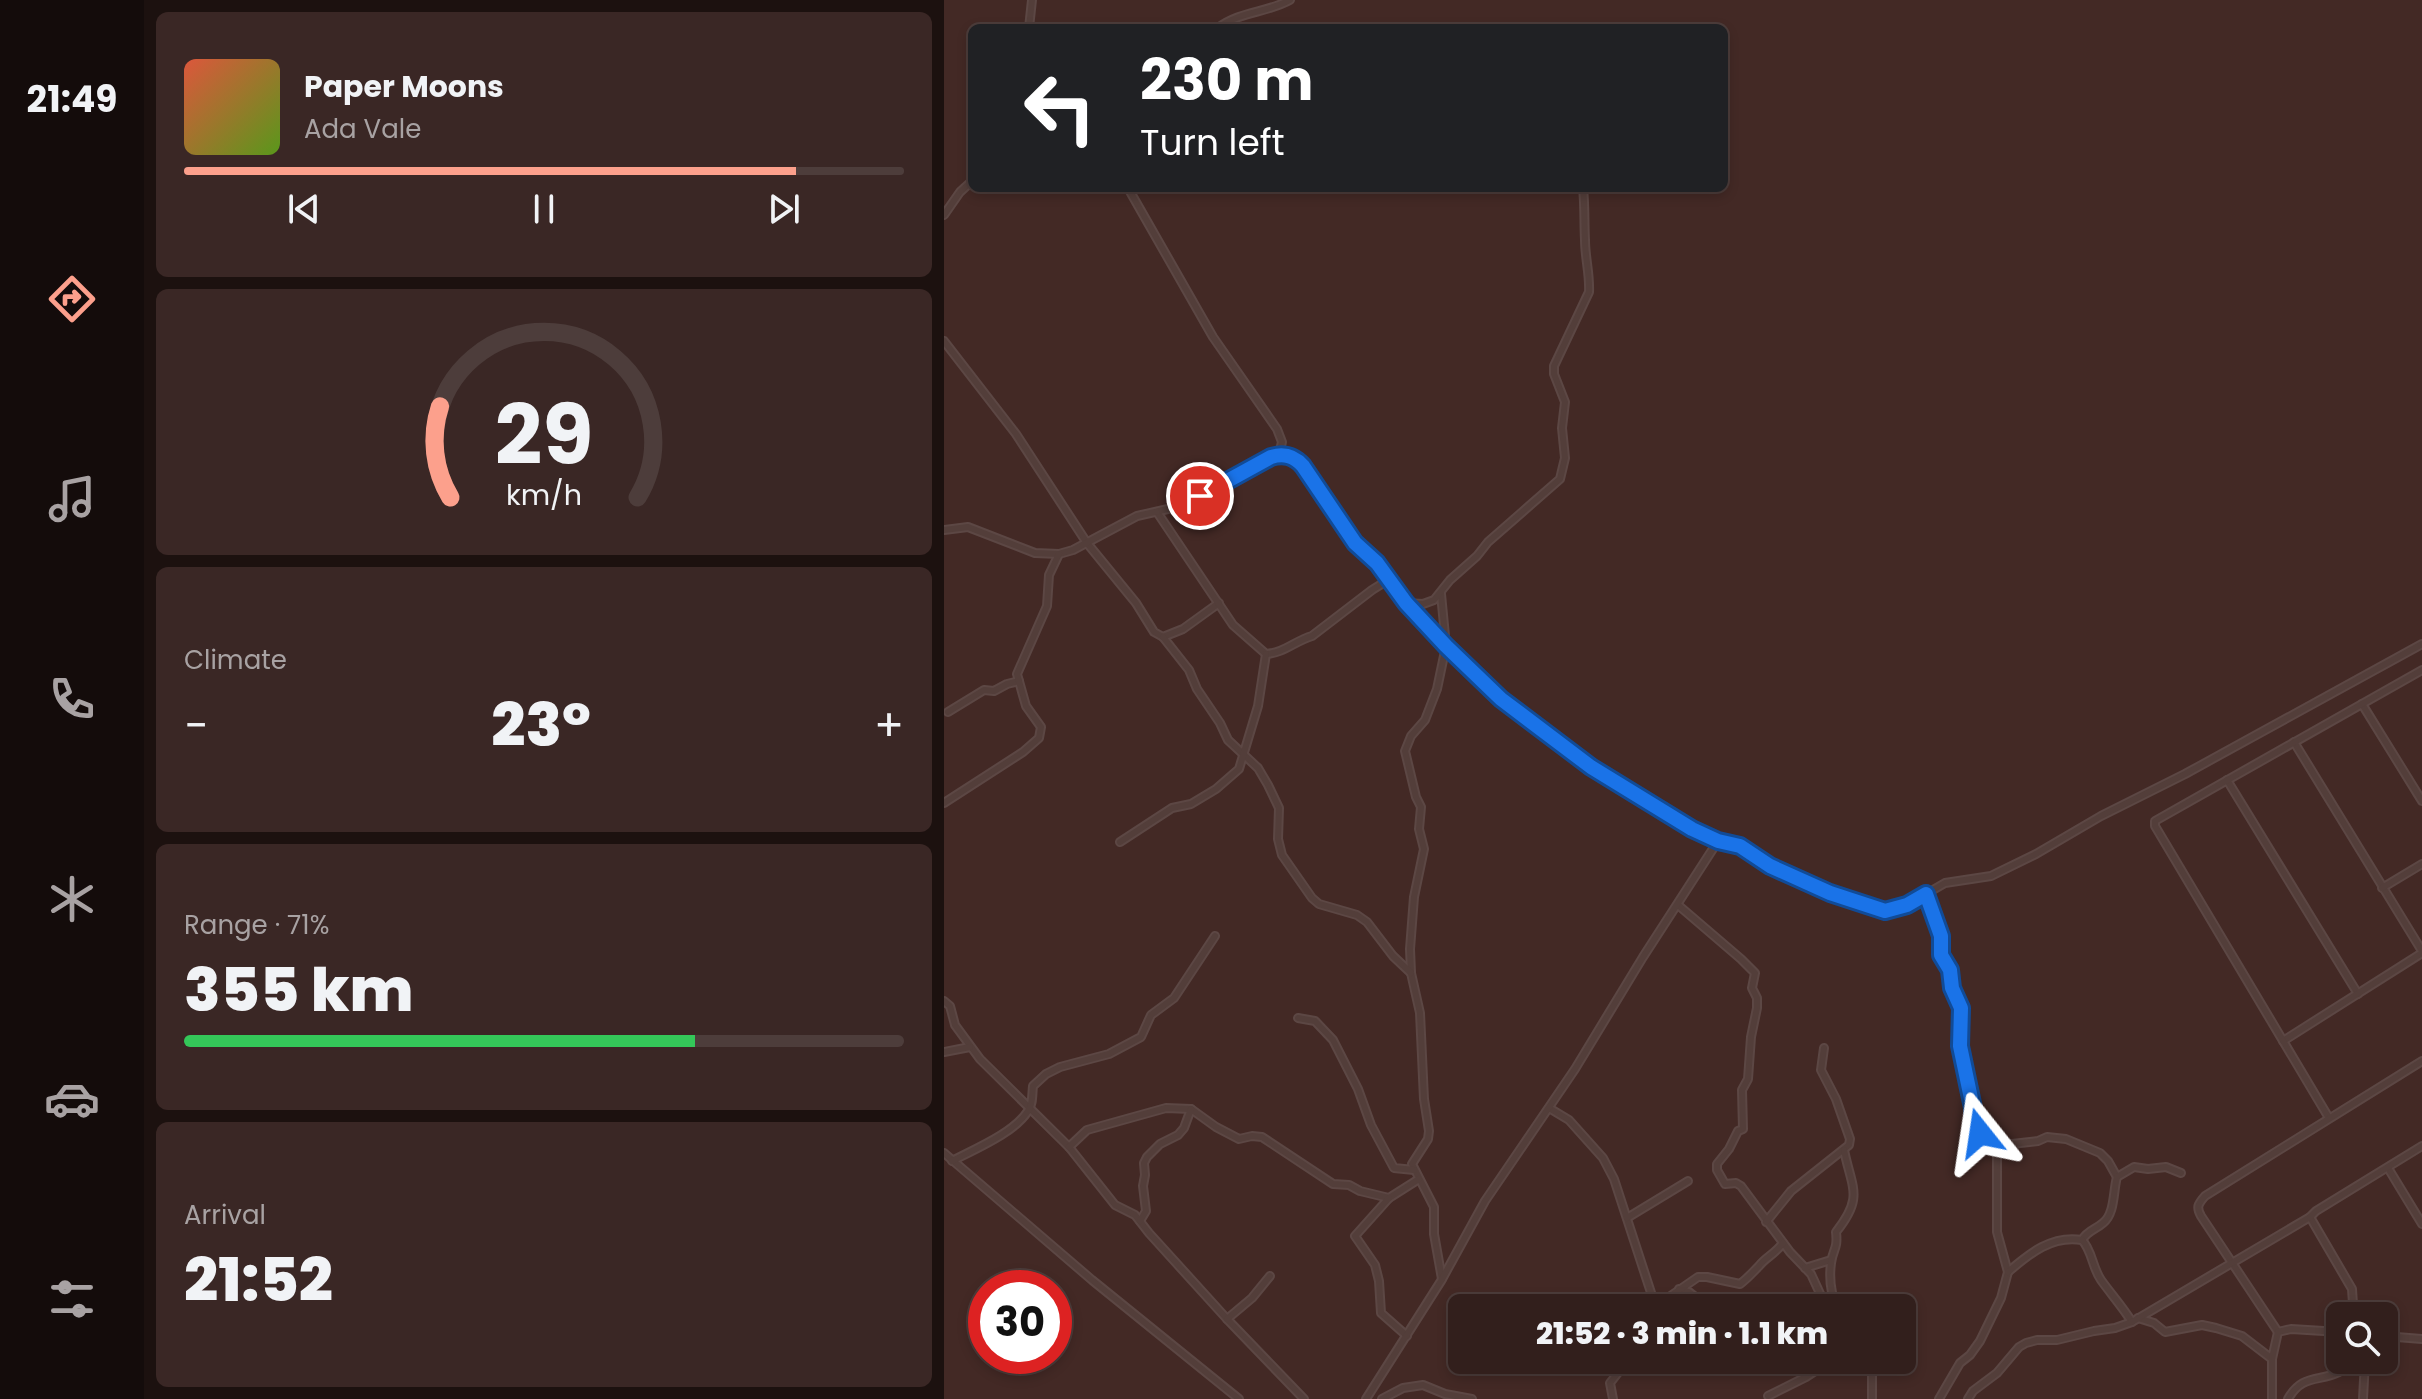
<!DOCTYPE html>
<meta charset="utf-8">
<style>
:root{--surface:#321f1c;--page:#3a2725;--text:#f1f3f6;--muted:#a8a2a3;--line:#4d3d3b;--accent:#fca08c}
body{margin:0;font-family:Poppins,sans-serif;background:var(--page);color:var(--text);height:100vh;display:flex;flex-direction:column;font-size:30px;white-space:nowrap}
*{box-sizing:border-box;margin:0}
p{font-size:26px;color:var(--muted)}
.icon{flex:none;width:44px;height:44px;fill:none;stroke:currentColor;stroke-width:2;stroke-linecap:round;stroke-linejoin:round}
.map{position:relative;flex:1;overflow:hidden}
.sheet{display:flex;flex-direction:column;gap:12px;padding:12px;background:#1c110f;width:800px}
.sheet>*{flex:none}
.guide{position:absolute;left:24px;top:24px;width:760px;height:168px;border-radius:12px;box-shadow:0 4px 12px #0003,0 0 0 2px var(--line);background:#202124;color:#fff;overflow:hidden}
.fabs{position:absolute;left:1382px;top:1302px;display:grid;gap:16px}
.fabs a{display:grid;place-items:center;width:72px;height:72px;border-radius:12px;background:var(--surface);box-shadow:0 4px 12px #0003,0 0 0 2px var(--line);font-size:40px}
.speed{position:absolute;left:24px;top:1270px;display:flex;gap:16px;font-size:40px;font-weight:700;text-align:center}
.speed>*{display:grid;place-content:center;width:104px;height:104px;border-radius:50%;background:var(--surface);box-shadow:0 4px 12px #0003,0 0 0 2px var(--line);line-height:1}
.speed .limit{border:12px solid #d22;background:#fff;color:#111}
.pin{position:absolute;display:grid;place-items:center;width:68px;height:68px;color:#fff;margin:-34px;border:4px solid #fff;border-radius:50%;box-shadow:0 2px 8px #0007}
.me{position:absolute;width:88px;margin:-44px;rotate:345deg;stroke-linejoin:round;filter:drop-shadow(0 0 6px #0008)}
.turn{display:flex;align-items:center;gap:28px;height:168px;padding:0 40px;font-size:36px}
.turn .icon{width:104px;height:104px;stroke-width:2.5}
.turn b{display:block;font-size:56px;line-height:68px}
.big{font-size:60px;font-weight:800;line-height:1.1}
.sheet .widget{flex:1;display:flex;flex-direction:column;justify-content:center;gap:12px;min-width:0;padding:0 28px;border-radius:12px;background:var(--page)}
.sheet .dial{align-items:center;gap:0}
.dial svg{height:208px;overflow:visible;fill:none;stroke:var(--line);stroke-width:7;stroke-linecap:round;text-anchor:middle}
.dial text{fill:var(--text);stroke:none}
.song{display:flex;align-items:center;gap:24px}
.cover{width:96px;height:96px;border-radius:12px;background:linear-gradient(135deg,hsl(10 70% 55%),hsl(90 70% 35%))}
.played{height:8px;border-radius:4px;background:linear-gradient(90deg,var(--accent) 85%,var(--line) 85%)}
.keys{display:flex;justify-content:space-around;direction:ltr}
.heat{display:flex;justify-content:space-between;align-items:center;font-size:44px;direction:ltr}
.charge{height:12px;border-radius:6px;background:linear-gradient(90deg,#34c759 71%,var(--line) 0)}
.trip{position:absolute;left:504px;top:1294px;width:468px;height:80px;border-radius:12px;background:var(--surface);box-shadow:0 4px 12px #0003,0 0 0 2px var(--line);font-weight:800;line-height:80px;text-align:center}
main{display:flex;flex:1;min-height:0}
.tab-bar{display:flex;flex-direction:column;width:144px;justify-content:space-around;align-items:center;background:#140c0b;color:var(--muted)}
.tab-bar .icon{width:56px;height:56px}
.tab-bar .selected{color:var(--accent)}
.tab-bar b{font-size:36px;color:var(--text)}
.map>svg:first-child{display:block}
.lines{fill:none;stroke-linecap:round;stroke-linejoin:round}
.minor-casing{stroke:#5c4744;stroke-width:10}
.minor{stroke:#533e3a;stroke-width:6}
.route-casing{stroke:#114b97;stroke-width:20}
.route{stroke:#1a73e8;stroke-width:14}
</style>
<main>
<nav class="tab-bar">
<b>21:49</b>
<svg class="icon selected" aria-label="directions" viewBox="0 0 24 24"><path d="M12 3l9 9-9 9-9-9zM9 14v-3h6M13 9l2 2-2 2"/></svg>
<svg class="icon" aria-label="music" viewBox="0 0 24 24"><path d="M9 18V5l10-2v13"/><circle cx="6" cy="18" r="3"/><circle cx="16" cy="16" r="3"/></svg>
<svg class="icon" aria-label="phone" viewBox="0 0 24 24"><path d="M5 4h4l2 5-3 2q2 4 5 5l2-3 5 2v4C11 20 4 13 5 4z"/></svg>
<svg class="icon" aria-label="climate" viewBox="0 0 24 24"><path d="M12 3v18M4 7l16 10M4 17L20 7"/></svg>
<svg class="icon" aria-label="car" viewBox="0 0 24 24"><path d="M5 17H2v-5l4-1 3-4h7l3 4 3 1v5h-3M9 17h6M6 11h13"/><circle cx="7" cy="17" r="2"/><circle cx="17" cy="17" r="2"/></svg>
<svg class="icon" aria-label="filters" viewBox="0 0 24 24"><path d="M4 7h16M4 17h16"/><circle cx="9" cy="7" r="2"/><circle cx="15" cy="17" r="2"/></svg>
</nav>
<section class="sheet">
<div class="widget">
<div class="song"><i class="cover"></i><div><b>Paper Moons</b><p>Ada Vale</p></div></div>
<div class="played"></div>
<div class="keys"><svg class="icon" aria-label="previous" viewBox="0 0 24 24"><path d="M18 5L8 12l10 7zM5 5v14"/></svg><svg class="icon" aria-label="pause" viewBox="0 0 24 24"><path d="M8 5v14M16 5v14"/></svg><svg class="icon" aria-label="next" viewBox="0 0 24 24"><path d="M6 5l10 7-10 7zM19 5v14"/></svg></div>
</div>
<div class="widget dial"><svg viewBox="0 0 100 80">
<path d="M14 69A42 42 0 1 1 86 69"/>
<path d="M14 69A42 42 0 0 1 10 34" stroke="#fca08c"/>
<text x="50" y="56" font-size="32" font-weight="700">29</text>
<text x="50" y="72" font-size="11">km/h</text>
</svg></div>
<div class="widget"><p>Climate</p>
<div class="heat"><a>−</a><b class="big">23°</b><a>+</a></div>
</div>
<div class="widget"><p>Range · 71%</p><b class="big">355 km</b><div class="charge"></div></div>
<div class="widget"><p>Arrival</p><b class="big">21:52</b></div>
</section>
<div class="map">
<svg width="1478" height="1399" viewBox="0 0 1478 1399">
<rect width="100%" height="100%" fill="#432925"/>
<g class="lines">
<defs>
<g id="minor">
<path d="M 85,28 L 88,0"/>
<path d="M 274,28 C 296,11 323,13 346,0"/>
<path d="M 184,188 L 269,337 L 333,429 L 338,442 L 335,454"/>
<path d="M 0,215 L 16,192 L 28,181"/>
<path d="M 0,341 L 72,434 L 143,543 L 192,603 L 210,632 L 219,637 L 239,629 L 275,603"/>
<path d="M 213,512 L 289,625 L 322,654 C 340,653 351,641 368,636 L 428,590 L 444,580"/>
<path d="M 0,530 L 24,527 L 91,553 L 115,554 L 129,550 L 193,516 L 237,506 L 327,457 C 340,453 348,456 358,464 L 411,543 L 433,563 L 462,603 L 502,646 L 557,699 L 583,719 L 671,784 L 748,829 L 774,841 L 796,846 L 826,866 L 869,886 L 941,911 L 963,905 L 1001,883 L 1047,876 L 1092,854 L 1157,816 L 1241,774 L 1478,644"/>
<path d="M 497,594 L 502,646 L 493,689 L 481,720 L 467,736 L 461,751 L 472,797 L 477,807 L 475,829 L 480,849 L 470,897 L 466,949 L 467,973 L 476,1013 L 480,1099 L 485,1131 L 484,1139 L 468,1164 L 490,1207 L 490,1234 L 498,1279"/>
<path d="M 462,603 L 479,604 L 490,600 L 506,580 L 533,556 L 544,542 L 616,479 L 621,458 L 618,428 L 621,402 L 610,374 L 610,366 L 645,292 C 646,274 641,258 641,240 C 640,222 641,206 639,188"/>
<path d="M 219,637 L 245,670 L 253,689 L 276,723 L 284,740 L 314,768 L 324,785 L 335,808 L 334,839 L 338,855 L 368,898 L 375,904 L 413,915 L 423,922 L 449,956 L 467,973"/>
<path d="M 1418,704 L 1478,801"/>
<path d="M 4,712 L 40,690 L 50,691 L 63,684 L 75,681"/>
<path d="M 1350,742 L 1478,951"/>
<path d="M 1283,780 L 1414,994"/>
<path d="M 0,803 L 79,752 L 95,738 L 97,727 L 82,706 L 73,674 L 103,606 L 105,575 L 115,554"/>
<path d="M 176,842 L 228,808 L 247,804 L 272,789 L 295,769 L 314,706 L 322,654"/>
<path d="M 1438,888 L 1478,864"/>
<path d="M 982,894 L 997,936 L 997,955 L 1005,968 L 1008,988 L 1017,1008 L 1016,1046 L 1030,1120 L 1032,1127 L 1053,1153 L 1053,1232 L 1064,1272 L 1057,1298 L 1036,1341 L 1026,1355 L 1016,1363 L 995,1399"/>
<path d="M 734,905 L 797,959 L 811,973 L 808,988 L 813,998 L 813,1008 L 807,1037 L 804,1079 L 798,1090 L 799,1129 L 794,1131 L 785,1149 L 773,1164 L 773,1170 L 781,1184 L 792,1183 L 797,1186 L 846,1252 L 867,1274 L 879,1300 L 890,1308"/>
<path d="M 0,1001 L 6,1006 L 11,1025 L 36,1059 L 125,1147 L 171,1205 L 191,1215 L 205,1233 L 283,1319 L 360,1399"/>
<path d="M 354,1018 L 371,1021 L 389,1040 L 414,1089 L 427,1125 L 450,1168 L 470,1170"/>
<path d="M 1339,1041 L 1478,953"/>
<path d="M 0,1052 L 26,1047"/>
<path d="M 605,1108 L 625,1120 L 659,1158 L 670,1179 L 712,1308"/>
<path d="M 1385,1118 L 1211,826 L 1211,821 L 1478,670"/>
<path d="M 125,1147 L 143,1130 L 222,1108 L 247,1109 L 272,1127 L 295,1139 L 308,1136 L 318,1137 L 389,1184 L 405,1185 L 416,1191 L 445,1198 L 475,1179"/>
<path d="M 1051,1150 L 1068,1144 L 1094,1141 L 1103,1137 L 1122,1139 L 1156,1153 L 1164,1161 L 1173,1177"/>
<path d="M 0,1153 L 148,1280 L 295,1399"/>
<path d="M 8,1161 C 31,1149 70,1133 84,1111 C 89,1105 88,1094 89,1086 L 102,1074 L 116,1067 L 165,1054 L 197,1037 L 207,1015 L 230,998 L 271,936"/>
<path d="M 1444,1168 L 1478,1224"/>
<path d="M 445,1198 L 411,1236 L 431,1265 L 435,1281 L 437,1313 L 463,1336"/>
<path d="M 1366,1217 L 1408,1289 L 1409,1304 L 1404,1316"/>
<path d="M 683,1218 L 744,1181"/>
<path d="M 196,1221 L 202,1211 L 199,1186 L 201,1175 L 200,1163 L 203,1157 L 216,1144 L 234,1135 L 240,1128 L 247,1109"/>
<path d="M 822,1222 L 847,1191 L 905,1145 L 906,1139 L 892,1099 L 877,1070 L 880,1048"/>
<path d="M 1138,1240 C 1144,1230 1151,1230 1159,1223 C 1171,1214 1169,1191 1173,1177 L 1190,1167 L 1204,1169 L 1222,1167 L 1237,1173"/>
<path d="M 861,1268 L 887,1260"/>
<path d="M 1064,1272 C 1086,1253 1108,1235 1138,1240 C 1148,1250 1148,1267 1157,1280 C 1167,1294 1178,1306 1188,1322"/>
<path d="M 735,1289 L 745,1292 L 754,1299"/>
<path d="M 712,1306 L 754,1277 L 763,1277 L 796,1284 C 804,1278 808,1273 815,1266 C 822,1257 831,1254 839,1243"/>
<path d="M 893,1308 C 887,1294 885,1278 887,1263 C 889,1248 894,1250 892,1232 C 920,1197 908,1189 900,1150"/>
<path d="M 1194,1318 L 1210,1323 L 1221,1332 L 1258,1325 L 1272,1328 L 1298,1336 L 1328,1359"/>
<path d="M 283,1319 L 308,1298 L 326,1276"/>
<path d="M 1334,1332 L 1257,1216 C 1252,1207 1254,1204 1261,1196 L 1478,1061"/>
<path d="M 1440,1336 L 1478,1339"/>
<path d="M 920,1360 L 928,1371 L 928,1399"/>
<path d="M 824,1396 L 862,1377 L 888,1360"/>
<path d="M 422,1399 L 497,1281 L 541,1201 L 631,1069 L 699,957 L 774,841"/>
<path d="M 438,1399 L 459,1388 L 479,1385 L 501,1394 L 528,1399"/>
<path d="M 669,1399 L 666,1383 L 684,1360"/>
<path d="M 1024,1399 L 1029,1391 L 1053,1373 L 1075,1347 L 1082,1343 L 1093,1340 L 1113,1340 L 1150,1331 L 1171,1328 L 1188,1322 L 1366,1217 L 1372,1211 L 1478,1146"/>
<path d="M 1328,1399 L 1328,1359 L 1334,1332 L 1347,1329 L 1396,1332"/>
<path d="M 1344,1399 C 1358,1374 1375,1382 1395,1372 L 1396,1332"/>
<path d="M 1419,1399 L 1421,1360"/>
</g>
</defs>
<!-- minor casing -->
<use href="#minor" class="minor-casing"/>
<!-- minor -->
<use href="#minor" class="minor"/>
</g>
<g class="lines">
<defs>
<path id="route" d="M 256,496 L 327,457 C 340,453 350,456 359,466 L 411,543 L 433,563 L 462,603 L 502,646 L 557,699 L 647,767 L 748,829 L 774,841 L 796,846 L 826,866 L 886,893 L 941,911 L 963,905 L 982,894 L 997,936 L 997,955 L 1006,970 L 1008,988 L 1017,1008 L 1016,1046 L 1029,1108 L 1030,1120 L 1036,1133"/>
</defs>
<!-- route casing -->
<use href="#route" class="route-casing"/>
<!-- route -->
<use href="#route" class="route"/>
</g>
</svg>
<div class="fabs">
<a><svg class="icon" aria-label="search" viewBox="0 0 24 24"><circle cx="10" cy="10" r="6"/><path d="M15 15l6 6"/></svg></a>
</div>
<div class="speed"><div class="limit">30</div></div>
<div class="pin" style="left:256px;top:496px;background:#d93025"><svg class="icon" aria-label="arrive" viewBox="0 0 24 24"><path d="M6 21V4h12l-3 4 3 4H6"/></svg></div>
<svg class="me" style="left:1036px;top:1133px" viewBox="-20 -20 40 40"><path d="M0-17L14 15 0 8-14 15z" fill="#1a73e8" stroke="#fff" stroke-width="4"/></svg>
<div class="trip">21:52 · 3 min · 1.1 km</div>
<div class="guide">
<div class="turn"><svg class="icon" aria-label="left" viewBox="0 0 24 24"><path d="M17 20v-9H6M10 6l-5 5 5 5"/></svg><div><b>230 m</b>Turn left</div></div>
</div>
</div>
</main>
